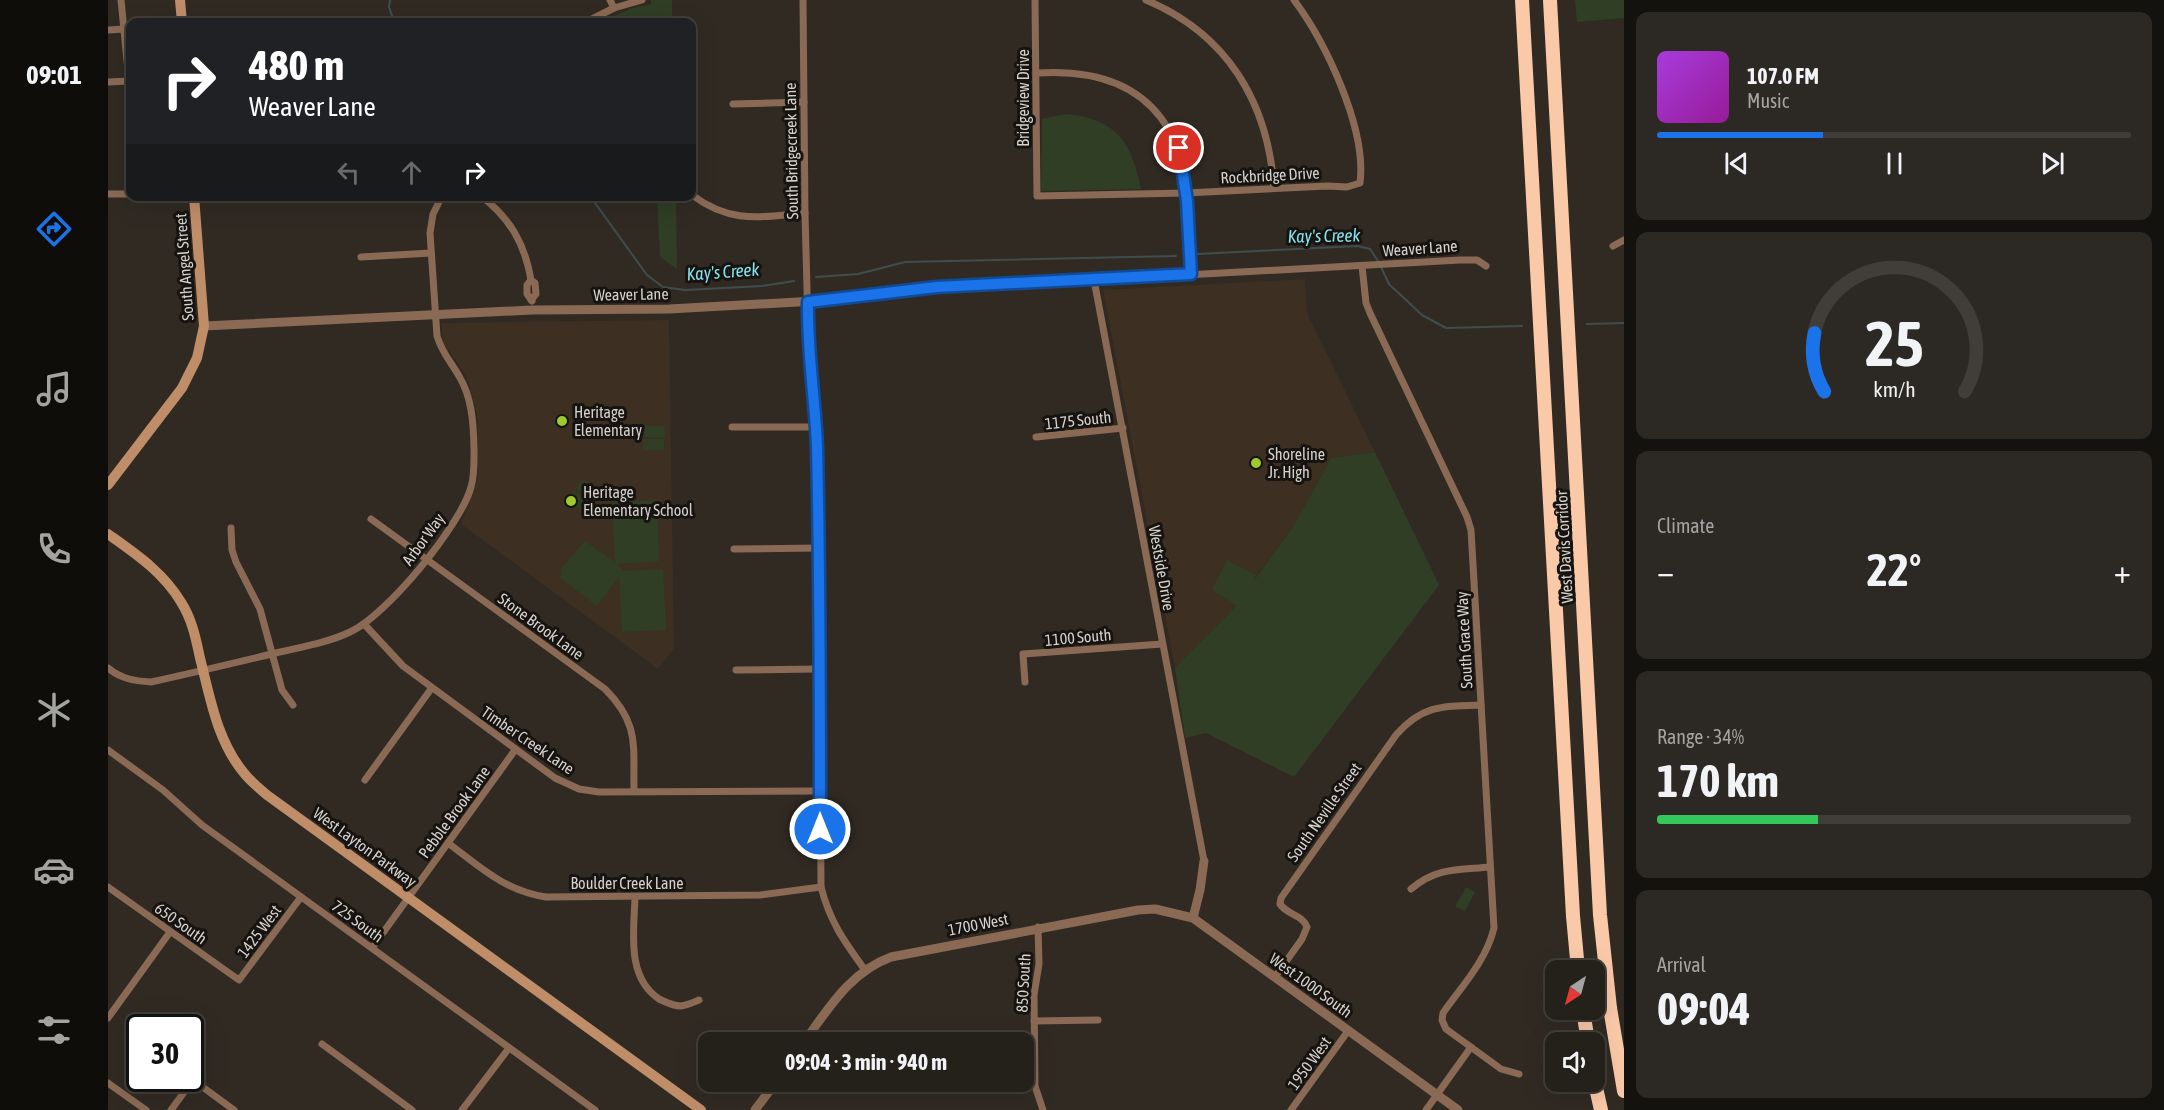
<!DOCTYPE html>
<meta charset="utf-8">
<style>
:root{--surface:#24201a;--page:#2c2823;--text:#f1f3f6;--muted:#a3a3a2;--line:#413e39;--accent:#1a73e8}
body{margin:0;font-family:"Asap Condensed",sans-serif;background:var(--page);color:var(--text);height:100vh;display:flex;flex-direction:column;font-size:22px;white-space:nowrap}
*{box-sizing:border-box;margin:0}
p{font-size:20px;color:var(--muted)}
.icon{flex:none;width:33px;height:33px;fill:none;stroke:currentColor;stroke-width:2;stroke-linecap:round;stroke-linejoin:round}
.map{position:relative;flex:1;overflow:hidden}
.drawer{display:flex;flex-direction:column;gap:12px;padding:12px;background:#14120e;width:540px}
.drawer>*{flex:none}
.guide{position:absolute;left:18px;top:18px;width:570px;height:183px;border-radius:12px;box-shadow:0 6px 24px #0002,0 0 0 2px var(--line);background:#202124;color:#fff;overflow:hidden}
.needle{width:39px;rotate:216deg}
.fabs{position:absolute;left:1437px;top:960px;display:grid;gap:12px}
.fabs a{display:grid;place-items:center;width:60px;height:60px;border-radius:12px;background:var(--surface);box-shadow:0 6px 24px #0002,0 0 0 2px var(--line);font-size:30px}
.speed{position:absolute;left:18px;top:1014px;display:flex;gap:12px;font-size:30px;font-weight:700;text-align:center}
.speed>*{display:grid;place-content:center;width:78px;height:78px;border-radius:50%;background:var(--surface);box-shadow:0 6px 24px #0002,0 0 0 2px var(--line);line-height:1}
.speed .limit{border:3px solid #111;border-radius:9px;background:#fff;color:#111}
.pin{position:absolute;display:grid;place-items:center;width:51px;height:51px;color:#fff;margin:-26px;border:3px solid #fff;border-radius:50%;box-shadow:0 2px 6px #0007}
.me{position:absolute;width:66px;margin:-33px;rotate:0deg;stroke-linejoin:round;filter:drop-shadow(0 0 4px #0008)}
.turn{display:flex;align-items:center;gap:21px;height:126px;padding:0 24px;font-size:27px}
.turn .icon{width:78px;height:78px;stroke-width:2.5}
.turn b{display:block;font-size:42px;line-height:51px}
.lanes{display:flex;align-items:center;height:57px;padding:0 24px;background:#0003;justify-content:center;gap:30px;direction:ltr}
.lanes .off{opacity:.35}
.big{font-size:45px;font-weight:700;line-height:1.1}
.drawer .widget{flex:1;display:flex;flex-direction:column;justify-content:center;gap:9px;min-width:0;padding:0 21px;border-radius:12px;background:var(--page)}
.drawer .dial{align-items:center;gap:0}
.dial svg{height:156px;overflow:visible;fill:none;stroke:var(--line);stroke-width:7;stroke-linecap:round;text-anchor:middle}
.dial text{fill:var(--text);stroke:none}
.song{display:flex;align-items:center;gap:18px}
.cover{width:72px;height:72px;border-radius:9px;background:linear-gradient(135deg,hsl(280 70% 55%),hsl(300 70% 35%))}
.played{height:6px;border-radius:3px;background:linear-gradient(90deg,var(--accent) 35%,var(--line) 35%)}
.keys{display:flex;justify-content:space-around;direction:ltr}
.heat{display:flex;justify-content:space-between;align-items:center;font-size:33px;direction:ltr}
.charge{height:9px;border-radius:4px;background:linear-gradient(90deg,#34c759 34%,var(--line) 0)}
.trip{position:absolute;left:590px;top:1032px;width:336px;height:60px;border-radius:12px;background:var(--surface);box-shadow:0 6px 24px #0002,0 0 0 2px var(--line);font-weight:700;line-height:60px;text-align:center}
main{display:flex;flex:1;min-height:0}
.menu{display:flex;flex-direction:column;width:108px;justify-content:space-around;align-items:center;background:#0e0d0a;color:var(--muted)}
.menu .icon{width:42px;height:42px}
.menu .on{color:var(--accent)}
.menu b{font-size:27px;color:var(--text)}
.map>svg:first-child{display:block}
.education{fill:#3d2f22}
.green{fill:#303e25}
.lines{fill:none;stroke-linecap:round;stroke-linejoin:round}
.stream{stroke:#404d4e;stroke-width:2}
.minor{stroke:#8a6a54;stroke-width:7}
.tertiary{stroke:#8a6a54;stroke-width:9}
.secondary{stroke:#c08d69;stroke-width:10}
.motorway{stroke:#fac9a8;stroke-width:14}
.route-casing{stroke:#114b97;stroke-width:15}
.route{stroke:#1a73e8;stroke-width:10}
.poi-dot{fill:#9eca2e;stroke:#161310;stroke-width:2}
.labels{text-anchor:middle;stroke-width:6;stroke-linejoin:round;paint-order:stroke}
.street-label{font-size:16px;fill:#d5d1cc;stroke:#161310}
.poi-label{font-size:16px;fill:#d5d1cc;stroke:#161310;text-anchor:start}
.water-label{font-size:18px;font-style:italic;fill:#87e2ed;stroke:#161310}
</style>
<main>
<nav class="menu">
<b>09:01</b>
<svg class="icon on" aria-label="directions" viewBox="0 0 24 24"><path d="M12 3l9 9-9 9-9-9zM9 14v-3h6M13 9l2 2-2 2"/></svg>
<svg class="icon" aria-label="music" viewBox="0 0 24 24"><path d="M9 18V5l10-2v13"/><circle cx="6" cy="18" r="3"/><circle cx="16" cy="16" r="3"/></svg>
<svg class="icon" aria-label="phone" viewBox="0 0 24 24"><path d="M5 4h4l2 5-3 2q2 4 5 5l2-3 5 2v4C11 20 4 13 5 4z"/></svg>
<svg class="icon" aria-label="climate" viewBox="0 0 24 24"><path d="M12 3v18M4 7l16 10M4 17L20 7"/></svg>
<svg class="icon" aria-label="car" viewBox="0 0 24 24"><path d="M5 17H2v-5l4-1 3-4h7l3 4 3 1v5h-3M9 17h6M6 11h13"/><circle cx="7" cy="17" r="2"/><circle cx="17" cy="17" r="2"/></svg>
<svg class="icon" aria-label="filters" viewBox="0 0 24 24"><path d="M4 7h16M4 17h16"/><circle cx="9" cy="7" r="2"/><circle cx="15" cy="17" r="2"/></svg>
</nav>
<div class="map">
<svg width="1516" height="1110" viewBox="0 0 1516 1110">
<rect width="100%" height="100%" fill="#302a23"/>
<!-- education -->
<g class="education">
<path d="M 1197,279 L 1199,313 L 1267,452 L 1223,458 L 1186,525 L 1121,614 L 1067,668 L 995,290 Z"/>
<path d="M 561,320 L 566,649 L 550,669 L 353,524 L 370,479 L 370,419 L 359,377 L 335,342 L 333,323 Z"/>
</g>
<!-- green -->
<g class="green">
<path d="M 543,0 L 564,0 L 564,22 L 491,22 L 525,8 L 543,4 Z"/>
<path d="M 1467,0 L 1516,0 L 1516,18 L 1469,22 Z"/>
<path d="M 959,114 C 1009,120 1023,141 1033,189 L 933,191 L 934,119 Z"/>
<path d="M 549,197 L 568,197 L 569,269 L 552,257 Z"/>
<path d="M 536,426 L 557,426 L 557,438 L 536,437 Z"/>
<rect x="535" y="439" width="21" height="11"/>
<path d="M 1267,452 L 1331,585 L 1186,777 L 1098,733 L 1077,738 L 1067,668 L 1121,614 L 1128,605 L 1104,590 L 1119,560 L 1148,575 L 1144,583 L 1186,525 L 1223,458 Z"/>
<path d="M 475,479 L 492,493 L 484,501 L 468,488 Z"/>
<path d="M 466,490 L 483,504 L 476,512 L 459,499 Z"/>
<path d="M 549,500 L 551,561 L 509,564 L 516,571 L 555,569 L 558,630 L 514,632 L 511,577 L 489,606 L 452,578 L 453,569 L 477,541 L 507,562 L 504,502 Z"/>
<path d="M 1358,887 L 1367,892 L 1357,911 L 1347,907 Z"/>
</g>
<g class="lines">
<!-- stream -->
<g class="stream">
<path d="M 282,0 L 281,7 L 286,22"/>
<path d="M 482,196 L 539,275 L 555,287 L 577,290 L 654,286 L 686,281"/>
<path d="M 1089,254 L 1250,246 L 1262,249 L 1270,261"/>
<path d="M 1273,267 L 1281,284 L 1314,315 L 1338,328 L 1414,326"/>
<path d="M 708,277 L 750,274 L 797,262 L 1068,256"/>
<path d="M 1479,324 L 1516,323"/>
</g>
<!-- minor -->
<g class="minor">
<path d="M 13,0 L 21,81"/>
<path d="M 502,0 L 506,8"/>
<path d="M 695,0 L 697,213 L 701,365 L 708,427 L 711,548 L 713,887 C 722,922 736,941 757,970"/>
<path d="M 927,0 L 929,196 L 1078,193 L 1219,186 L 1239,187 L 1252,183 C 1259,129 1218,43 1186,0"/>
<path d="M 1038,0 C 1119,34 1160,102 1166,188"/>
<path d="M 385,20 L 388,22"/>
<path d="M 478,22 L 506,8 L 534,0"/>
<path d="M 0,30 L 16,29"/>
<path d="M 929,73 C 976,70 1023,78 1053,118 C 1060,128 1068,139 1071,150 C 1082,190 1081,233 1083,275"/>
<path d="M 0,82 L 22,81"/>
<path d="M 625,104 L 696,102"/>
<path d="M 0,194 L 22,194"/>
<path d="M 584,195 C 623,224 651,217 697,213"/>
<path d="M 373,196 C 402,218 417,244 423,280 L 427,283 L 428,294 L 423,300"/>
<path d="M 1505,246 L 1516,240"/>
<path d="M 253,257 L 323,253"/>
<path d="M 1254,266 L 1258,303 L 1262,313 L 1359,517 L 1363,530 L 1386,928 C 1378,961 1354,986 1335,1013 L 1334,1020 L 1338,1029 L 1393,1069 L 1411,1074"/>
<path d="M 423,280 L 419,285 L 419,294 L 424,301"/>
<path d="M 624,427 L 708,427"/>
<path d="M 928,437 L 1015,428"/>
<path d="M 263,519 L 497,689 C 532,724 525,746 526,791"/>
<path d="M 123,528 L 124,550 L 128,562 L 152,609 L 174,690 L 185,705"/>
<path d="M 626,549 L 711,548"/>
<path d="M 256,624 L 295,666 L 447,778 L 471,789 L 491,792 L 712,791"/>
<path d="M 0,668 C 13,679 27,681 43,682 C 85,673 126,663 168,653 C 193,647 219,643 242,632 C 278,616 353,525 363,487 C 368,472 366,426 363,410 C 361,398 357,386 351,376 C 342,360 335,355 329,336 L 322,233 L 325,214 L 334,196"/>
<path d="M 628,670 L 711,669"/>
<path d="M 917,682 L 915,654 L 1054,644"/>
<path d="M 0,750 L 55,790 L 94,825 L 487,1110"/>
<path d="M 257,780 L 323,689"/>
<path d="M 340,843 C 372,867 397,891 438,897 L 652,895 L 713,887"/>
<path d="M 1096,861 L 986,280 L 1352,260 L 1369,260 L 1378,266"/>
<path d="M 0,887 L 131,980 L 193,897"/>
<path d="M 1303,889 C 1329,867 1351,870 1382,867"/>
<path d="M 527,897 C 526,932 518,977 551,999 C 557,1002 566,1006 573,1006 C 579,1005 586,1002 591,1000"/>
<path d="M 930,927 L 931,964 L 926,995 L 927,1086 L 935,1110"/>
<path d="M 264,948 L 407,750"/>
<path d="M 1167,977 L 1194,939 L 1199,927 C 1194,914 1179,915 1172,904 L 1173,898 L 1288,735 C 1314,705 1335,706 1373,705"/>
<path d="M 0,1018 L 62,932"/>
<path d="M 926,1021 L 990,1020"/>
<path d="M 214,1044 L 304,1110"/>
<path d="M 0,1083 L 38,1110"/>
<path d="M 63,1110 L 85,1080 L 126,1110"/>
<path d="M 354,1110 L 401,1048"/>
<path d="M 1183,1110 L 1240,1031"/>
<path d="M 1318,1110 L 1363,1047"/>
</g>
<!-- tertiary -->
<g class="tertiary">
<path d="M 96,326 L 424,310 L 561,309 L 708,301 L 829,287 L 986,280"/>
<path d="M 1085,918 L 1092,890 L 1096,861"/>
<path d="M 696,1042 C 721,1008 742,972 783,957 L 1030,910 L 1047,909 L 1085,918 L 1350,1110"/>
<path d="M 647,1110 L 668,1082"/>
</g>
<!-- secondary -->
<g class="secondary">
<path d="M 72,0 L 74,22"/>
<path d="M 0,485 L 74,388 L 89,358 L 96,326 L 86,196"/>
<path d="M 0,534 C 28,554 55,572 73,602 C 84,619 88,639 92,658 C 102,697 109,741 136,773 C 142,781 151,788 159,795 L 593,1110"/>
</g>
<!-- motorway -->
<g class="motorway">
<path d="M 1414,0 L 1465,916 L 1470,970"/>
<path d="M 1442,0 L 1492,915 L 1502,1008 L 1516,1091"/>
<path d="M 1475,1010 L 1480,1042"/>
<path d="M 1486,1079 L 1493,1110"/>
</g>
</g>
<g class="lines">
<defs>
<path id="route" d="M 712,829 C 712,702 712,574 709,447 C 707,398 699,351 700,302 L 829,287 L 1083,274 L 1079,201 L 1071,148"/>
</defs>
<!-- route casing -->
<use href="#route" class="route-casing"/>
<!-- route -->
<use href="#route" class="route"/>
</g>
<!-- markers -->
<g class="poi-dot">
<circle cx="454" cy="421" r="6"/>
<circle cx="1148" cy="463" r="6"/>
<circle cx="463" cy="501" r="6"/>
</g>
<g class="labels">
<!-- street labels -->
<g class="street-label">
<text transform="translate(915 98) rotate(-90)" y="6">Bridgeview Drive</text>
<text transform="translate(683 151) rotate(-91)" y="6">South Bridgecreek Lane</text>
<text transform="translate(1162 175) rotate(-3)" y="6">Rockbridge Drive</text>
<text transform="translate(1312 248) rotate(-4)" y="6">Weaver Lane</text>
<text transform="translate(76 267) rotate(-94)" y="6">South Angel Street</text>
<text transform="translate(523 294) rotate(-1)" y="6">Weaver Lane</text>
<text transform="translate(970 420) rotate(-6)" y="6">1175 South</text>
<text transform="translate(315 539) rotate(-54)" y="6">Arbor Way</text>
<text transform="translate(1456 547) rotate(-93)" y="6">West Davis Corridor</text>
<text transform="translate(1054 568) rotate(80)" y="6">Westside Drive</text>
<text transform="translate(433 626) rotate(36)" y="6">Stone Brook Lane</text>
<text transform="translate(970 637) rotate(-5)" y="6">1100 South</text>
<text transform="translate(1356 640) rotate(-93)" y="6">South Grace Way</text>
<text transform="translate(420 740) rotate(34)" y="6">Timber Creek Lane</text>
<text transform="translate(346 812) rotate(-54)" y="6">Pebble Brook Lane</text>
<text transform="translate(1216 812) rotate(-55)" y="6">South Neville Street</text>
<text transform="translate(257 847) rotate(36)" y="6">West Layton Parkway</text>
<text x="519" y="889">Boulder Creek Lane</text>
<text transform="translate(250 921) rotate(36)" y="6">725 South</text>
<text transform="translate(73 923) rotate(35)" y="6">650 South</text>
<text transform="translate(870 924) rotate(-11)" y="6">1700 West</text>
<text transform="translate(151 931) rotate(-53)" y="6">1425 West</text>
<text transform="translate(915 983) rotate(-87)" y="6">850 South</text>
<text transform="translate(1203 985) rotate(36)" y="6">West 1000 South</text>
<text transform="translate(1201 1063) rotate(-54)" y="6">1950 West</text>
</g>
<!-- poi labels -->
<g class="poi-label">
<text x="466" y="418">Heritage<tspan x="466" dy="18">Elementary</tspan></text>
<text x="1160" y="460">Shoreline<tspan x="1160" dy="18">Jr. High</tspan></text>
<text x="475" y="498">Heritage<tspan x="475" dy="18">Elementary School</tspan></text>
</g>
<!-- water labels -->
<g class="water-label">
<text transform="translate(1216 236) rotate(-1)" y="6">Kay's Creek</text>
<text transform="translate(615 272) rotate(-4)" y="6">Kay's Creek</text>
</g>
</g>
</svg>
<div class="fabs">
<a><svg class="needle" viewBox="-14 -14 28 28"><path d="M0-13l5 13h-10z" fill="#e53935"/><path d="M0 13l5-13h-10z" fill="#a3a3a2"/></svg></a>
<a><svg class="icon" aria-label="sound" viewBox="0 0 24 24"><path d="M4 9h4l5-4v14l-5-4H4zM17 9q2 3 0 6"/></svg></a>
</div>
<div class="speed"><div class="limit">30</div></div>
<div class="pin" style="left:1071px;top:148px;background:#d93025"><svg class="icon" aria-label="arrive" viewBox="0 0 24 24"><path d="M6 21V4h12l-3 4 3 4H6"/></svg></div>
<svg class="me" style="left:712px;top:829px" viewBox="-20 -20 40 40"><circle r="17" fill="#1a73e8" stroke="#fff" stroke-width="3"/><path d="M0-11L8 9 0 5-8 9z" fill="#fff"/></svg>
<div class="trip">09:04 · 3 min · 940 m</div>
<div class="guide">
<div class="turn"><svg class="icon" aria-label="right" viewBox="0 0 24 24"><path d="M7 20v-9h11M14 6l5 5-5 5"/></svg><div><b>480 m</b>Weaver Lane</div></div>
<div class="lanes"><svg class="icon off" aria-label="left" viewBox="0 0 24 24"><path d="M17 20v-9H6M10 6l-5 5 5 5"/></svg><svg class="icon off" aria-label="ahead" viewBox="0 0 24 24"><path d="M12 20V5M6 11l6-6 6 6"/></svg><svg class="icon" aria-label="right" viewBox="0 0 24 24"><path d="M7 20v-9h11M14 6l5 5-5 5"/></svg></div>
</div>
</div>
<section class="drawer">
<div class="widget">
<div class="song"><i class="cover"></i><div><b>107.0 FM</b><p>Music</p></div></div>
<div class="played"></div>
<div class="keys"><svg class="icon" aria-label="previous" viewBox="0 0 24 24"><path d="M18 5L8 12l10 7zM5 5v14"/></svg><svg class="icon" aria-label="pause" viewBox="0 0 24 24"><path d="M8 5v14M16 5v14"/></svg><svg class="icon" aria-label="next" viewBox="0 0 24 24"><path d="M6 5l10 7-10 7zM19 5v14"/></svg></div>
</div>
<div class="widget dial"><svg viewBox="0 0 100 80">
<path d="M14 69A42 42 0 1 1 86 69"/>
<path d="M14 69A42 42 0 0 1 9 39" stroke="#1a73e8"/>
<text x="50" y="56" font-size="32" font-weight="700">25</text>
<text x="50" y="72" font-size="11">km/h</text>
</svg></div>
<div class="widget"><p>Climate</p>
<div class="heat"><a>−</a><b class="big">22°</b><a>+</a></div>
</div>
<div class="widget"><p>Range · 34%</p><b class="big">170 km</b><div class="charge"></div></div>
<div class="widget"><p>Arrival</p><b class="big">09:04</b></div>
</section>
</main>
